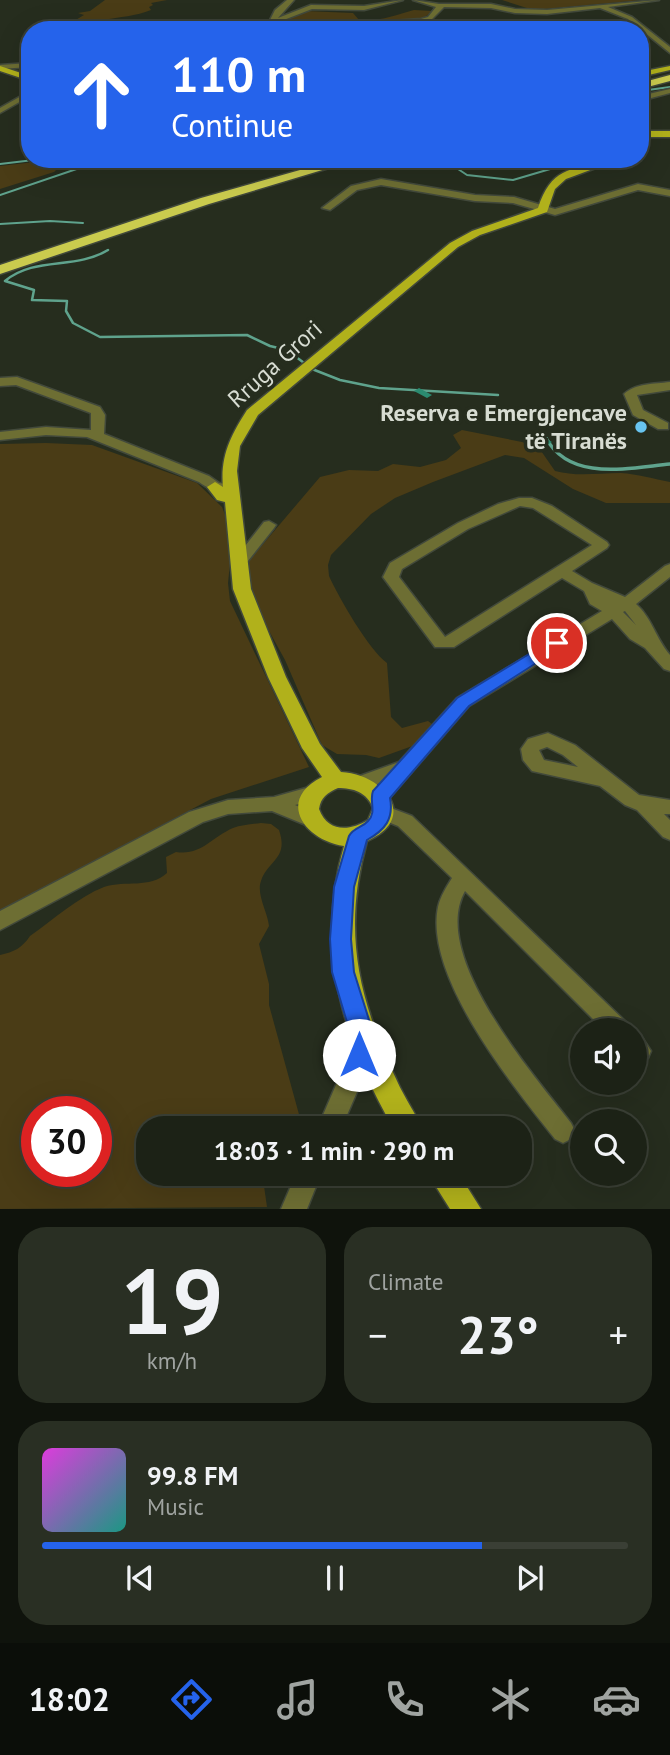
<!DOCTYPE html>
<meta charset="utf-8">
<style>
:root{--surface:#1c2216;--page:#292f23;--text:#f1f3f6;--muted:#a0a4a1;--line:#3a3f35;--accent:#2563eb}
body{margin:0;font-family:"PT Sans",sans-serif;background:var(--page);color:var(--text);height:100vh;display:flex;flex-direction:column;font-size:26px;white-space:nowrap}
*{box-sizing:border-box;margin:0}
p{font-size:23px;color:var(--muted)}
.icon{flex:none;width:38px;height:38px;fill:none;stroke:currentColor;stroke-width:2;stroke-linecap:round;stroke-linejoin:round}
.map{position:relative;height:1209px;overflow:hidden}
.side{display:flex;flex-direction:column;gap:18px;padding:18px;background:#0f130c;flex:1}
.side>*{flex:none}
.banner{position:absolute;left:21px;top:21px;width:628px;height:147px;border-radius:28px;box-shadow:0 7px 28px #0002,0 0 0 2px var(--line);background:#2563eb;color:#fff;overflow:hidden}
.buttons{position:absolute;left:570px;top:1018px;display:grid;gap:14px}
.buttons a{display:grid;place-items:center;width:77px;height:77px;border-radius:50%;background:var(--surface);box-shadow:0 7px 28px #0002,0 0 0 2px var(--line);font-size:35px}
.speed{position:absolute;left:21px;top:1096px;display:flex;gap:14px;font-size:35px;font-weight:700;text-align:center}
.speed>*{display:grid;place-content:center;width:91px;height:91px;border-radius:50%;background:var(--surface);box-shadow:0 7px 28px #0002,0 0 0 2px var(--line);line-height:1}
.speed .limit{border:10px solid #d22;background:#fff;color:#111}
.pin{position:absolute;display:grid;place-items:center;width:60px;height:60px;color:#fff;margin:-30px;border:4px solid #fff;border-radius:50%;box-shadow:0 2px 7px #0007}
.me{position:absolute;width:77px;margin:-38px;rotate:0deg;stroke-linejoin:round;filter:drop-shadow(0 0 5px #0008)}
.turn{display:flex;align-items:center;gap:24px;height:147px;padding:0 35px;font-size:32px}
.turn .icon{width:91px;height:91px;stroke-width:2.5}
.turn b{display:block;font-size:49px;line-height:60px}
.big{font-size:52px;font-weight:600;line-height:1.1}
.side .card{flex:1;display:flex;flex-direction:column;justify-content:center;gap:10px;min-width:0;padding:0 24px;border-radius:28px;background:var(--page)}
.side .dial{align-items:center;gap:0}
.dial b{font-size:91px;line-height:1}
.song{display:flex;align-items:center;gap:21px}
.cover{width:84px;height:84px;border-radius:10px;background:linear-gradient(135deg,hsl(300 70% 55%),hsl(170 70% 35%))}
.played{height:7px;border-radius:4px;background:linear-gradient(90deg,var(--accent) 75%,var(--line) 75%)}
.keys{display:flex;justify-content:space-around;direction:ltr}
.heat{display:flex;justify-content:space-between;align-items:center;font-size:38px;direction:ltr}
.side .tiles{flex:1;display:grid;gap:18px;grid-template-columns:1fr 1fr}
.card:last-child{grid-column:span 2}
.trip{position:absolute;left:136px;top:1116px;width:396px;height:70px;border-radius:28px;background:var(--surface);box-shadow:0 7px 28px #0002,0 0 0 2px var(--line);font-weight:600;line-height:70px;text-align:center}
.tabs{display:flex;height:112px;justify-content:space-around;align-items:center;background:#0b0e09;color:var(--muted)}
.tabs .icon{width:49px;height:49px}
.tabs .selected{color:var(--accent)}
.tabs b{font-size:32px;color:var(--text)}
.map>svg:first-child{display:block}
.green{fill:#4a3c16;fill-rule:evenodd}
.lines{fill:none;stroke-linecap:round;stroke-linejoin:round}
.stream-far2{stroke:#5fa38d;stroke-width:2}
.stream-far1{stroke:#5fa38d;stroke-width:2.5}
.stream{stroke:#5fa38d;stroke-width:3.5}
.canal{fill:#2b8b70;fill-rule:evenodd}
.minor-casing{stroke:#42493b;stroke-width:3}
.major-casing{stroke:#42493b;stroke-width:3}
.highway-casing{stroke:#42493b;stroke-width:3}
.minor{fill:#6d6e33;fill-rule:evenodd}
.major{fill:#b1b11b;fill-rule:evenodd}
.highway{fill:#cacb4e;fill-rule:evenodd}
.route{fill:#2563eb;stroke:#184099;stroke-width:2}
.poi-dot{fill:#68c4f0;stroke:#262d1e;stroke-width:2.5}
.labels{text-anchor:middle;stroke-width:7;stroke-linejoin:round;paint-order:stroke}
.street-label{font-size:24px;fill:#d7dcd2;stroke:#262d1e}
.poi-label{font-size:24px;font-weight:bold;fill:#d7dcd2;stroke:#262d1e;text-anchor:end}
</style>
<div class="map">
<svg width="670" height="1209" viewBox="0 0 670 1209">
<rect width="100%" height="100%" fill="#262d1e"/>
<!-- green -->
<g class="green">
<path d="M 105,0 L 167,0 L 151,3 L 153,5 L 149,7 L 151,10 C 136,16 120,17 103,20 C 86,23 78,30 59,30 L 84,15 L 78,13 L 90,11 Z"/>
<path d="M 502,0 L 642,0 L 533,10 Z"/>
<path d="M 414,10 L 432,11 C 412,32 370,24 343,25 L 338,26 L 337,30 L 277,30 L 280,23 L 305,11 L 353,13 L 359,20 C 380,22 395,15 414,10 Z"/>
<path d="M 61,159 L 93,159 L 90,162 L 63,161 L 53,165 L 57,169 L 54,172 L 0,189 L 0,166 Z"/>
<path d="M 462,430 L 527,443 L 539,448 L 555,471 C 577,477 598,473 621,473 C 637,474 654,479 670,482 L 670,503 L 606,503 L 573,489 L 524,458 L 505,455 L 433,482 L 395,498 L 371,514 L 331,555 L 328,565 L 329,576 C 339,598 369,650 387,663 L 391,717 L 402,728 L 428,721 L 432,724 L 418,744 L 379,758 L 366,755 L 337,754 L 322,745 L 285,660 L 251,598 L 247,563 L 320,477 L 349,470 L 378,471 L 393,464 L 420,467 L 446,460 L 461,448 L 453,435 Z"/>
<path d="M 46,443 L 92,445 L 197,483 L 222,507 L 227,520 L 232,544 L 228,583 L 230,601 L 309,767 L 211,799 L 0,911 L 0,444 Z"/>
<path d="M 261,823 L 271,824 L 279,830 C 289,859 268,860 261,881 C 256,894 268,913 269,926 L 259,944 L 269,984 L 269,1005 L 303,1129 L 149,1129 L 149,1174 L 269,1174 L 263,1179 L 267,1207 L 0,1209 L 0,955 C 14,952 22,948 30,936 C 53,920 78,897 104,887 C 126,880 149,889 167,873 L 166,857 L 176,852 C 201,856 212,837 233,828 C 241,825 252,824 261,823 ZM 37,1111 L 96,1111 L 96,1171 L 37,1171 Z"/>
</g>
<g class="lines">
<!-- stream-far2 -->
<g class="stream-far2">
<path d="M 648,90 L 670,87"/>
<path d="M 443,159 L 467,175 L 513,180 L 584,159"/>
<path d="M 0,164 L 42,159"/>
<path d="M 0,195 L 106,159"/>
<path d="M 0,224 L 50,221 L 83,223"/>
</g>
<!-- stream-far1 -->
<path class="stream-far1" d="M 108,250 C 75,270 35,256 5,281 L 34,290 L 32,300 L 67,301 L 66,311 L 73,323 L 100,337 L 247,335 L 270,346 L 287,350 L 312,369 L 340,380 L 379,388 L 498,395"/>
<!-- stream -->
<path class="stream" d="M 546,438 C 570,482 628,468 670,464"/>
<!-- canal -->
<g class="canal">
<path d="M 419,388 L 432,395 L 427,398 L 414,391 Z"/>
<path d="M 542,437 L 552,442 L 547,445 L 537,440 Z"/>
</g>
<defs>
<g id="minor">
<path d="M 287,0 L 294,0 L 278,18 L 311,5 L 364,6 L 403,0 L 364,10 L 312,9 L 276,23 L 275,29 L 271,29 L 269,22 L 275,10 Z"/>
<path d="M 413,0 L 439,4 L 491,4 L 515,9 L 547,10 L 659,0 L 608,7 L 632,17 L 670,47 L 670,53 L 628,19 L 600,8 L 547,14 L 515,13 L 491,8 L 444,7 L 432,19 L 422,23 L 338,30 L 346,24 L 421,19 L 428,17 L 436,7 Z"/>
<path d="M 516,24 L 532,30 L 490,30 L 493,28 Z"/>
<path d="M 30,63 L 30,67 L 0,69 L 0,65 Z"/>
<path d="M 670,89 L 670,93 L 640,101 L 640,96 Z"/>
<path d="M 30,91 L 30,96 L 0,113 L 0,108 Z"/>
<path d="M 381,179 L 475,195 L 514,197 L 555,209 L 638,184 L 670,190 L 670,196 L 638,190 L 555,215 L 513,203 L 475,201 L 381,185 L 357,190 L 330,210 L 322,208 L 351,186 Z"/>
<path d="M 17,377 L 100,407 L 105,415 L 104,434 L 209,476 L 219,483 L 235,485 L 237,488 C 225,497 210,490 199,482 L 87,437 L 46,435 L 0,440 L 0,432 L 46,427 L 91,430 L 91,413 L 16,385 L 0,386 L 0,378 Z"/>
<path d="M 670,382 L 670,390 L 637,395 L 643,410 L 668,423 L 668,429 L 658,429 L 633,415 L 624,394 C 636,383 654,384 670,382 Z"/>
<path d="M 532,498 L 552,506 L 607,542 L 609,545 L 607,548 L 572,571 L 592,583 L 625,597 L 665,566 L 670,564 L 670,577 L 636,604 C 652,618 656,639 670,655 L 670,671 L 664,669 L 645,648 L 630,639 L 612,619 L 469,706 L 387,801 L 380,803 L 373,801 L 371,796 L 380,783 L 364,789 L 357,787 L 355,782 L 357,777 L 399,762 L 457,698 L 602,611 L 590,604 L 584,591 L 562,578 L 454,647 L 435,647 L 383,577 L 390,563 L 458,523 L 498,504 L 519,498 ZM 520,506 L 533,508 L 592,545 L 445,637 L 399,577 L 402,569 L 468,529 ZM 625,611 L 636,625 L 623,612 Z"/>
<path d="M 269,521 L 276,525 L 274,528 L 244,566 L 234,566 L 231,563 L 234,560 L 264,522 Z"/>
<path d="M 548,733 L 575,745 L 639,795 L 670,800 L 670,814 L 664,814 L 670,820 L 670,840 L 663,837 L 637,810 L 625,805 L 600,786 L 532,771 L 523,760 L 521,749 L 528,739 ZM 547,747 L 563,755 L 578,767 L 544,760 L 539,750 Z"/>
<path d="M 313,786 L 320,788 L 322,793 L 320,798 L 295,805 L 318,815 L 321,820 L 318,825 L 311,827 L 272,811 L 228,814 L 203,822 L 0,930 L 0,911 L 189,812 L 228,800 L 274,797 Z"/>
<path d="M 383,805 L 412,816 L 628,1024 L 631,1031 L 605,1031 L 465,891 C 429,955 533,1074 571,1123 L 575,1131 L 571,1139 L 563,1143 L 555,1139 C 513,1086 424,977 438,907 C 440,897 447,886 452,878 L 398,826 L 376,817 L 373,812 L 376,807 Z"/>
<path d="M 364,1029 L 372,1032 L 375,1039 L 366,1071 L 341,1129 L 317,1129 L 342,1071 L 356,1032 Z"/>
<path d="M 635,1036 L 643,1039 L 651,1051 L 648,1058 L 640,1062 L 635,1060 Z"/>
<path d="M 296,1174 L 321,1174 L 307,1209 L 281,1209 Z"/>
</g>
<g id="major">
<path d="M 0,66 L 30,76 L 30,81 L 0,71 Z"/>
<path d="M 670,66 L 670,70 L 640,77 L 640,72 Z"/>
<rect x="640" y="131" width="30" height="6"/>
<path d="M 605,159 L 620,159 L 566,179 L 555,189 L 547,212 L 480,235 L 458,247 L 258,415 L 240,446 L 237,471 L 251,589 L 286,677 L 320,744 L 341,772 C 384,774 420,818 367,841 C 342,932 358,998 397,1081 C 404,1097 415,1112 422,1129 L 394,1129 C 342,1040 315,946 344,846 C 304,840 276,800 322,777 L 302,748 L 268,677 L 233,589 L 225,502 L 217,500 L 207,487 L 215,482 L 223,487 C 220,456 231,435 247,410 L 450,243 L 472,231 L 538,208 C 551,168 569,171 605,159 ZM 338,788 C 353,788 367,792 373,808 L 368,820 C 350,831 328,833 319,809 C 321,797 327,793 338,788 Z"/>
<path d="M 428,1174 L 459,1174 L 481,1209 L 450,1209 Z"/>
</g>
<g id="highway">
<path d="M 670,75 L 670,81 L 640,89 L 640,83 Z"/>
<path d="M 339,159 L 359,159 L 209,204 L 0,274 L 0,265 L 201,198 Z"/>
</g>
</defs>
<!-- minor casing -->
<use href="#minor" class="minor-casing"/>
<!-- major casing -->
<use href="#major" class="major-casing"/>
<!-- highway casing -->
<use href="#highway" class="highway-casing"/>
<!-- minor -->
<use href="#minor" class="minor"/>
<!-- major -->
<use href="#major" class="major"/>
<!-- highway -->
<use href="#highway" class="highway"/>
</g>
<!-- route -->
<path class="route" d="M 557,637 L 563,639 L 565,643 L 563,646 L 469,706 L 390,798 C 394,819 385,830 367,840 L 354,887 L 351,939 L 354,972 L 375,1039 L 367,1063 L 359,1066 L 351,1063 L 347,1055 L 352,1039 L 332,972 L 330,939 L 334,887 L 349,836 C 354,827 362,828 368,821 C 377,812 369,801 373,791 L 457,698 Z"/>
<!-- markers -->
<circle class="poi-dot" cx="641" cy="427" r="7"/>
<g class="labels">
<!-- street labels -->
<g class="street-label">
<text transform="translate(275 364) rotate(-42)" y="8">Rruga Grori</text>
</g>
<!-- poi labels -->
<g class="poi-label">
<text x="627" y="421">Reserva e Emergjencave<tspan x="627" dy="28">të Tiranës</tspan></text>
</g>
</g>
</svg>
<div class="buttons">
<a><svg class="icon" aria-label="sound" viewBox="0 0 24 24"><path d="M4 9h4l5-4v14l-5-4H4zM17 9q2 3 0 6"/></svg></a>
<a><svg class="icon" aria-label="search" viewBox="0 0 24 24"><circle cx="10" cy="10" r="6"/><path d="M15 15l6 6"/></svg></a>
</div>
<div class="speed"><div class="limit">30</div></div>
<div class="pin" style="left:557px;top:643px;background:#d93025"><svg class="icon" aria-label="arrive" viewBox="0 0 24 24"><path d="M6 21V4h12l-3 4 3 4H6"/></svg></div>
<svg class="me" style="left:359px;top:1055px" viewBox="-20 -20 40 40"><circle r="19" fill="#fff"/><path d="M0-13L10 11 0 6-10 11z" fill="#2563eb"/></svg>
<div class="trip">18:03 · 1 min · 290 m</div>
<div class="banner">
<div class="turn"><svg class="icon" aria-label="ahead" viewBox="0 0 24 24"><path d="M12 20V5M6 11l6-6 6 6"/></svg><div><b>110 m</b>Continue</div></div>
</div>
</div>
<section class="side">
<div class="tiles">
<div class="card dial"><b>19</b><p>km/h</p></div>
<div class="card"><p>Climate</p>
<div class="heat"><a>−</a><b class="big">23°</b><a>+</a></div>
</div>
<div class="card">
<div class="song"><i class="cover"></i><div><b>99.8 FM</b><p>Music</p></div></div>
<div class="played"></div>
<div class="keys"><svg class="icon" aria-label="previous" viewBox="0 0 24 24"><path d="M18 5L8 12l10 7zM5 5v14"/></svg><svg class="icon" aria-label="pause" viewBox="0 0 24 24"><path d="M8 5v14M16 5v14"/></svg><svg class="icon" aria-label="next" viewBox="0 0 24 24"><path d="M6 5l10 7-10 7zM19 5v14"/></svg></div>
</div>
</div>
</section>
<nav class="tabs">
<b>18:02</b>
<svg class="icon selected" aria-label="directions" viewBox="0 0 24 24"><path d="M12 3l9 9-9 9-9-9zM9 14v-3h6M13 9l2 2-2 2"/></svg>
<svg class="icon" aria-label="music" viewBox="0 0 24 24"><path d="M9 18V5l10-2v13"/><circle cx="6" cy="18" r="3"/><circle cx="16" cy="16" r="3"/></svg>
<svg class="icon" aria-label="phone" viewBox="0 0 24 24"><path d="M5 4h4l2 5-3 2q2 4 5 5l2-3 5 2v4C11 20 4 13 5 4z"/></svg>
<svg class="icon" aria-label="climate" viewBox="0 0 24 24"><path d="M12 3v18M4 7l16 10M4 17L20 7"/></svg>
<svg class="icon" aria-label="car" viewBox="0 0 24 24"><path d="M5 17H2v-5l4-1 3-4h7l3 4 3 1v5h-3M9 17h6M6 11h13"/><circle cx="7" cy="17" r="2"/><circle cx="17" cy="17" r="2"/></svg>
</nav>
